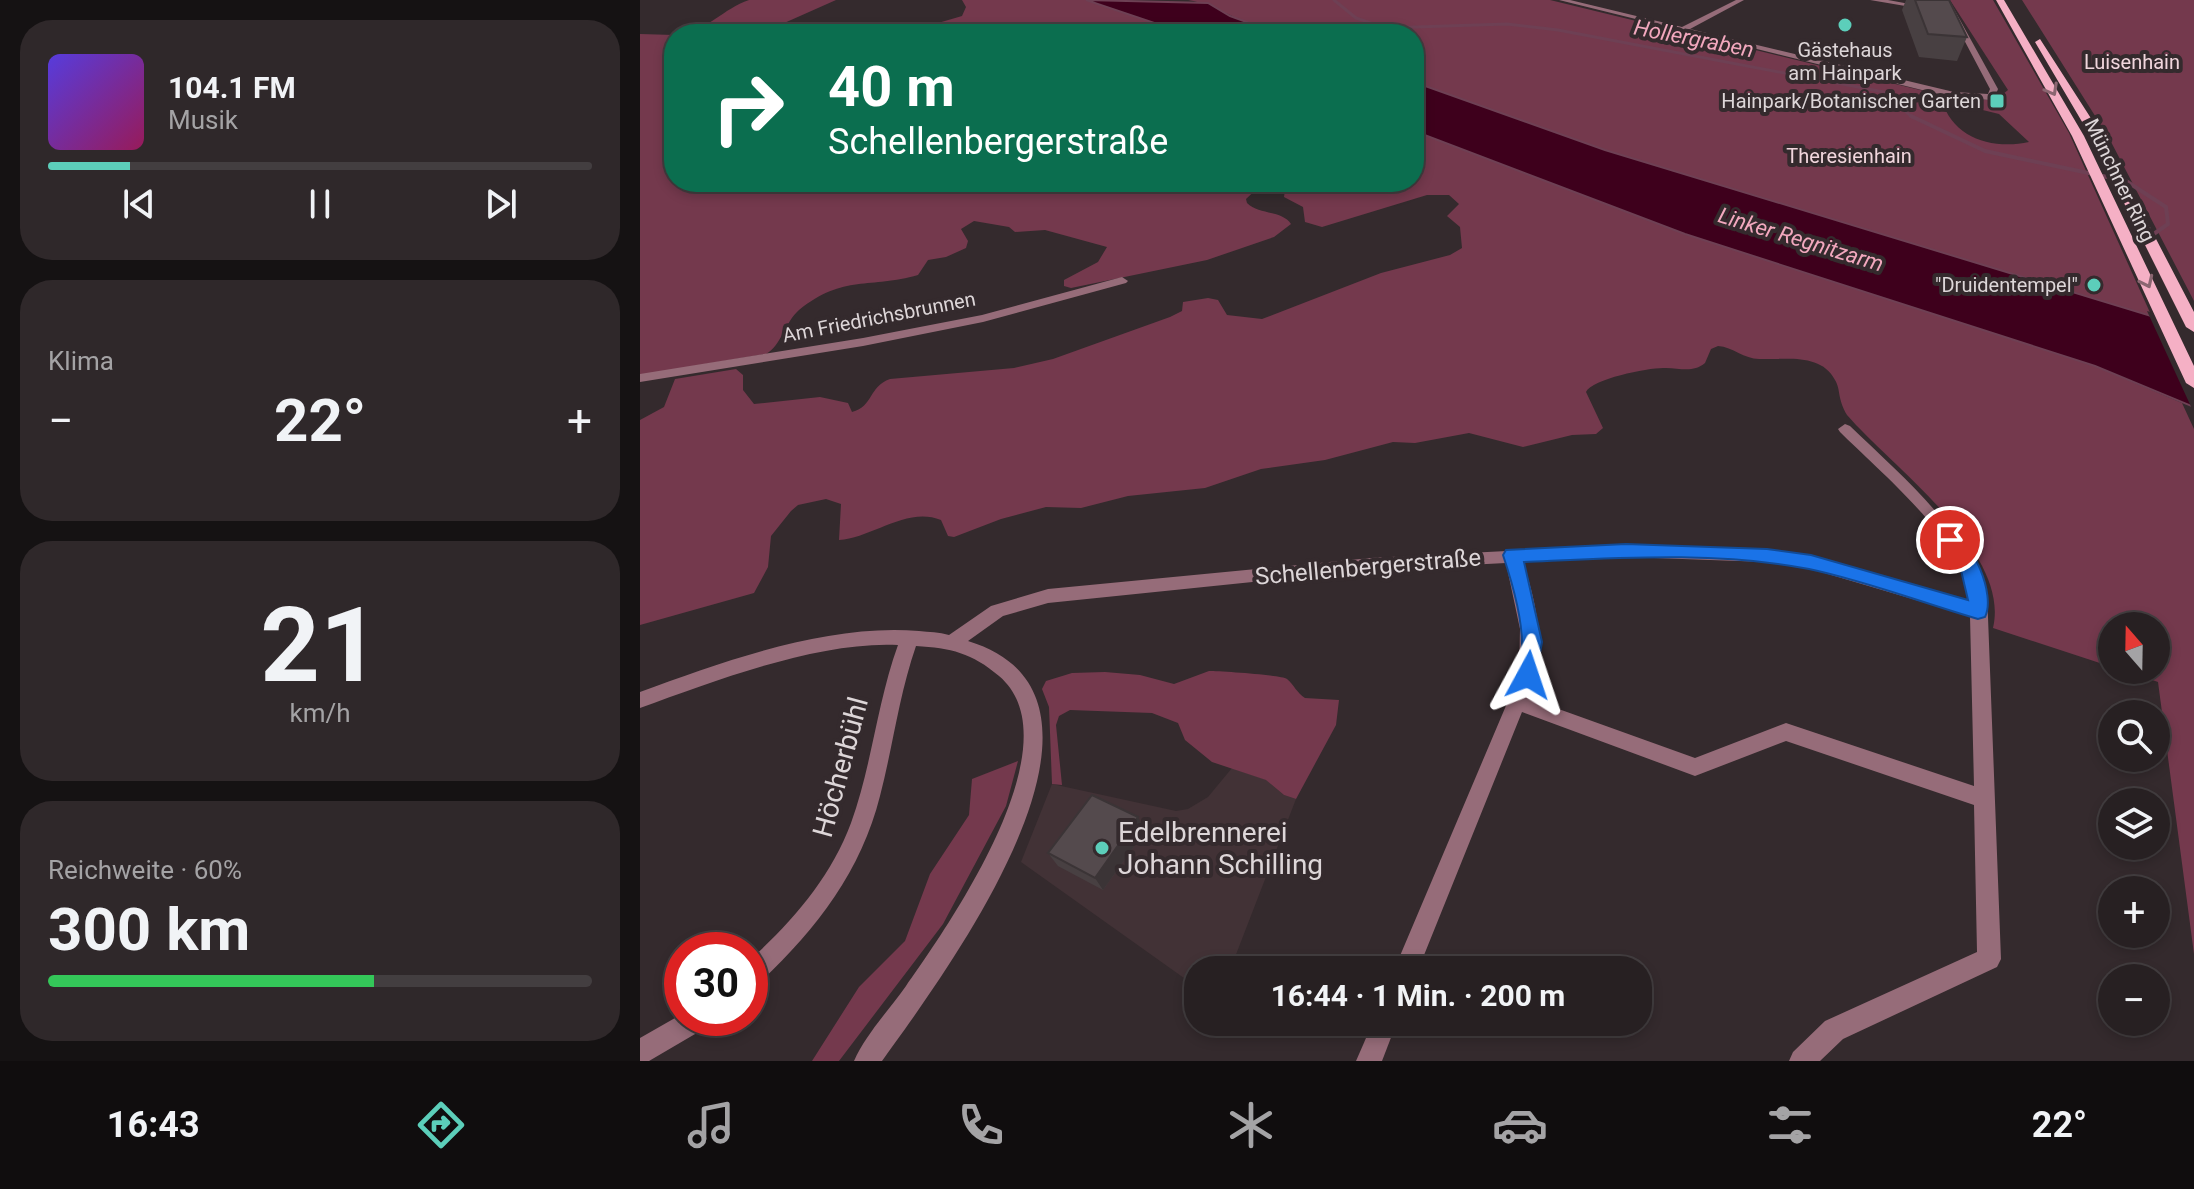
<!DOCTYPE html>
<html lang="de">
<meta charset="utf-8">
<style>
:root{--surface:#272022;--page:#2f282a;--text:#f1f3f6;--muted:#a4a3a5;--line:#433e40;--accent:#5cceba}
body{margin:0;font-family:Roboto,sans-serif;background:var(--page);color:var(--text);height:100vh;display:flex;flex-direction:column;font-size:30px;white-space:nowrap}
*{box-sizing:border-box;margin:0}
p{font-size:26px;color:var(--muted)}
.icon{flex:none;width:44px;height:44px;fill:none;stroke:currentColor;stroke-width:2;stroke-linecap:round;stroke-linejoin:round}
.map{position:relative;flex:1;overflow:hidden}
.details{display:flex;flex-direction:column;gap:20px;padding:20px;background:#151213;width:640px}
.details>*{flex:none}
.hud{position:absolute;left:24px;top:24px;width:760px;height:168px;border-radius:32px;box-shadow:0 4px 12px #0003,0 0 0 2px var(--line);background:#0b6e4f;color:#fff;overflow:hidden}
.needle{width:52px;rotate:340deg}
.fabs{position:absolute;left:1458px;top:612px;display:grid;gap:16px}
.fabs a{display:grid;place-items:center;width:72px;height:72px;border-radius:50%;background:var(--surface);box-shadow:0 4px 12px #0003,0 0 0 2px var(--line);font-size:40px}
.speed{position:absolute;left:24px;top:932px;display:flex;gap:16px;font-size:40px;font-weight:700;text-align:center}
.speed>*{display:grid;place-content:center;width:104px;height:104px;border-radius:50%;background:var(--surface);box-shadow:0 4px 12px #0003,0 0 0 2px var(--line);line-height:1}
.speed .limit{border:12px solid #d22;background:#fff;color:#111}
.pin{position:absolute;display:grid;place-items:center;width:68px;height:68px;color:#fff;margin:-34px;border:4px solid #fff;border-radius:50%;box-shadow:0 2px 8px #0007}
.me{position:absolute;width:88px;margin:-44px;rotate:5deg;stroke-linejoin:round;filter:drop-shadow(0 0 6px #0008)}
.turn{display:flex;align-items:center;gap:28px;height:168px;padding:0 32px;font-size:36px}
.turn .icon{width:104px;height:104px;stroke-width:2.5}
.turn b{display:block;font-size:56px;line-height:68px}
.big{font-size:60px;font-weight:700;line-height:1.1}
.details .card{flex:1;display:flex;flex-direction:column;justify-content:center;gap:12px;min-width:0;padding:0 28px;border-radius:32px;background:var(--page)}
.details .dial{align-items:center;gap:0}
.dial b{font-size:104px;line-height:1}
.song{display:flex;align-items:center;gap:24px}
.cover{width:96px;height:96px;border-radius:12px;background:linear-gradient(135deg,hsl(250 70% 55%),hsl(330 70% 35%))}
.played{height:8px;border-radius:4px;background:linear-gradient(90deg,var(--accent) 15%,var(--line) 15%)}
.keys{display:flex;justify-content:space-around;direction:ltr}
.heat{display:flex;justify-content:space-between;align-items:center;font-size:44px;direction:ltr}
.charge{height:12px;border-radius:6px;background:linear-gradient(90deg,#34c759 60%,var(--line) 0)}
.trip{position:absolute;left:544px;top:956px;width:468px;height:80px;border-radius:32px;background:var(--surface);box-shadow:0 4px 12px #0003,0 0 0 2px var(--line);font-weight:700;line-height:80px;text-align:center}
.tabs{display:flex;height:128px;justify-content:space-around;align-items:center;background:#100d0e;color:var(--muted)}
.tabs .icon{width:56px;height:56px}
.tabs .active{color:var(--accent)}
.tabs b{font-size:36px;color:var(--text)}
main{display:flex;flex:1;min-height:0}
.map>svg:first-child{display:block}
.built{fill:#423236}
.green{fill:#74394d;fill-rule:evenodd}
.water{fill:#3e001c;stroke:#6e4054;stroke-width:2}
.pier{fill:#342a2d}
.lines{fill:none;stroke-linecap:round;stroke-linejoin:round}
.stream-far1{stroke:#6e4054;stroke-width:3}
.stream{stroke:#6e4054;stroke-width:4}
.street{fill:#966c79;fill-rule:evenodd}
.primary{fill:#f5b0c5;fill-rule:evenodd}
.wall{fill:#484042}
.shaded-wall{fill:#3b3436}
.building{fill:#544a4d;stroke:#3b3436;stroke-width:2}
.oneway{stroke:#8b6671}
.route{fill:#1a73e8;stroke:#114b97;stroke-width:2}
.poi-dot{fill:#5cceba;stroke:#342a2d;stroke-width:3}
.labels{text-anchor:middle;stroke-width:8;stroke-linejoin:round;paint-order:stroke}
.far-poi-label{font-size:20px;fill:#ddd6d8;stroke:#342a2d;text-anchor:end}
.far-park-label{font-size:20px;fill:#f1d6dd;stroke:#342a2d}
.far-street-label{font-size:20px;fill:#ddd6d8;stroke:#342a2d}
.far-water-label{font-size:22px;font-style:italic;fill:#f2a8be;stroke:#342a2d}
.street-label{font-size:24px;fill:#ddd6d8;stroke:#342a2d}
.near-street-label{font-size:28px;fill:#ddd6d8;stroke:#342a2d}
.near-poi-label{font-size:28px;fill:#ddd6d8;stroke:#342a2d;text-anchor:start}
</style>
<main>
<section class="details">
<div class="card">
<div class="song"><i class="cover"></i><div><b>104.1 FM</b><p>Musik</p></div></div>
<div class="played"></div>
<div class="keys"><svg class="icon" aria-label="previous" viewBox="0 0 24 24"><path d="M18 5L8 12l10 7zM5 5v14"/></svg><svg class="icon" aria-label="pause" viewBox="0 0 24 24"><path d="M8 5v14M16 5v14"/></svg><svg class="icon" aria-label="next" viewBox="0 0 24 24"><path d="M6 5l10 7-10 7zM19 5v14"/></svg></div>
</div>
<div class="card"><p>Klima</p>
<div class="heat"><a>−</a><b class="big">22°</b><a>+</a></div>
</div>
<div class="card dial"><b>21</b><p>km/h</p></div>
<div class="card"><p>Reichweite · 60%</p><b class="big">300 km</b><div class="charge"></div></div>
</section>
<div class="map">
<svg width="1554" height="1061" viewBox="0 0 1554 1061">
<rect width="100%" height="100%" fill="#342a2d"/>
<!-- built -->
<path class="built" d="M 592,768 L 627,780 L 644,795 L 656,799 L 590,970 L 558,970 L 558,988 L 381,862 L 412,784 L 536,811 L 548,809 L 568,797 Z"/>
<!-- green -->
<g class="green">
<path d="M 109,0 L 196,0 L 133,28 L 147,34 L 204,27 L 188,34 L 42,34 C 69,29 83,9 109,0 Z"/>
<path d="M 322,0 L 446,0 L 547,34 L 351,34 L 343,31 L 356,27 L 354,23 L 298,23 L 322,16 L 326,7 Z"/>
<path d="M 548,0 L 910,0 L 1317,99 C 1336,100 1353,104 1368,90 L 1310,0 L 1353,0 L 1429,133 L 1512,317 L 965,150 L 774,82 L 774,34 C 731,34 685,39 642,34 C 609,30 581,5 548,0 ZM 1302,100 L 1359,114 L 1389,142 C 1353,150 1312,138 1302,100 Z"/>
<path d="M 1382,0 L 1554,0 L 1554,301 L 1469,138 Z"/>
<path d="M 0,34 L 34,35 L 34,182 L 624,182 L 606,199 L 607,203 C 619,215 642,210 651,224 L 634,237 L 567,260 L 431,288 L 424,286 L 424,280 L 458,262 L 467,247 L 405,230 L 375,232 L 369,227 L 334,221 L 321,229 L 328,241 L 326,248 L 306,257 L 288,260 L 278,275 C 230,289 204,274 159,310 C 145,322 141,346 126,354 L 0,375 Z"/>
<path d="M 774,131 L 1045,234 L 1455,366 L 1542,403 L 1554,429 L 1554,954 L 1518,682 L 1483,670 L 1516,670 L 1516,626 L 1472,626 L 1472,667 L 1353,628 C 1371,552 1252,467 1207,415 C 1197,398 1201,390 1195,380 C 1181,352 1143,360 1119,359 C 1104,359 1093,347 1078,346 L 1071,349 L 1065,363 C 1052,374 1038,367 1023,368 C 1007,368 952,379 946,392 L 963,428 L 956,434 L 932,435 L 883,447 L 829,433 L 775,443 L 753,442 L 685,460 L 621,469 L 565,488 L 488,496 L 441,508 L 406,507 L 361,519 L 314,537 L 308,536 L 301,520 C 267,506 232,538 199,540 L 201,504 L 186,499 L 158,505 L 151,511 L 131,536 L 128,567 L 114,593 L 0,625 L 0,420 L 24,407 L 35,379 L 96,369 L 103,375 L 103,390 L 114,404 L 180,397 L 208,403 L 212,412 C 234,406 228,387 250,379 L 374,368 L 413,359 L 530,317 L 542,311 L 543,302 L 568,298 L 578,300 L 587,315 L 622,319 L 741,273 L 810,255 L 822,248 L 820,227 L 807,216 L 819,204 L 809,195 L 787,195 L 682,227 L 665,222 L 663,207 L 644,197 L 645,190 L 661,182 L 774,182 Z"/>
<path d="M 569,671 C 580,671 641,675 647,679 C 654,685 657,693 665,698 L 699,700 L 696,725 L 656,799 L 644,795 L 626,780 L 572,762 L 545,740 L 538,723 L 512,713 L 430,710 L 419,716 L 416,725 L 422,785 L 412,784 L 409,707 L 402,689 L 406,681 L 432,673 L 465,672 L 500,675 L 534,684 Z"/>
<path d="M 378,761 L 366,806 L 303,924 L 199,1061 L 172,1061 L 219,987 L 265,941 L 290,874 L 329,815 L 332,779 Z"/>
</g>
<!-- water -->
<g class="water">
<path d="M 446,0 L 568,3 L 590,16 L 640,34 L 547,34 Z"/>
<path d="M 774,82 L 965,150 L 1554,329 L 1554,407 L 1455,366 L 1045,234 L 774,131 Z"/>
</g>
<!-- pier -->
<path class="pier" d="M 1507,311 L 1554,325 L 1554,411 L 1553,411 Z"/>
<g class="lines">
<!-- stream-far1 -->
<path class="stream-far1" d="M 694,0 L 716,18 L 745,28 L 867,24 L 918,30 L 1244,92 L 1273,118"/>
<!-- stream -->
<path class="stream" d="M 1271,116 L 1345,151 L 1486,181 L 1526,207 L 1528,224 L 1508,238"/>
<!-- street -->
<g class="street">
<path d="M 919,0 L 930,0 L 1042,27 L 1096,0 L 1104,0 L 1050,29 L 1314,92 L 1348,94 L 1350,89 L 1303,0 L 1309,0 L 1358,89 L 1355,97 L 1351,100 L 1314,98 Z"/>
<path d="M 1230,0 L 1248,0 L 1286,7 L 1283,9 Z"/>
<path d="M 482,277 L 488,281 L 486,283 L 343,322 L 223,346 L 0,382 L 0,374 L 223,338 L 342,315 Z"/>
<path d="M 1205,424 L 1210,426 C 1263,477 1317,522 1347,591 L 1361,959 L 1357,967 L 1203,1039 L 1180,1061 L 1149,1061 L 1153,1052 L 1185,1021 L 1337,952 L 1334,805 L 1146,741 L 1055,776 L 882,712 L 778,970 L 754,970 L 879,675 L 880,629 L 866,563 L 731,570 L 408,603 L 363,616 L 328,641 C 513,697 303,976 242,1061 L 214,1061 C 226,1034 249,1010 266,986 C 309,925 437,742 359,676 C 332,653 311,648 276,646 C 259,695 253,746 240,796 C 221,872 175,931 118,984 L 110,988 L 110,960 C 152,922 191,877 211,823 C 232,765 237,703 258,645 C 178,641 75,681 0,708 L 0,692 C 84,661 189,623 279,631 C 289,632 299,632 309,635 L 351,606 L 408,589 L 731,558 L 986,545 L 1127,550 L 1171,557 L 1330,602 C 1329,545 1239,471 1200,432 L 1198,429 ZM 986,557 L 1127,562 L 1171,569 L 1330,616 L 1334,786 L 1146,723 L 1055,758 L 888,698 C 907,652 898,608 883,562 Z"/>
<path d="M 42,1014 L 42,1018 L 70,1018 L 67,1027 L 9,1061 L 0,1061 L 0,1038 Z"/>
<path d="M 733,1022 L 757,1022 L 742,1061 L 716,1061 Z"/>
</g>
<!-- primary -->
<g class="primary">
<path d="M 1356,0 L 1364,0 L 1444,136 L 1554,366 L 1554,388 L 1546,383 L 1432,136 Z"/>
<path d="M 1400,39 L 1463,137 L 1554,312 L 1554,332 L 1546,327 L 1451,137 L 1395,42 Z"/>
</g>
</g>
<!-- wall -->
<g class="wall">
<path d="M 1266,0 L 1309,0 L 1327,37 L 1317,61 L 1279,57 L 1262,10 Z"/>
<path d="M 505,831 L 463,890 L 418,866 L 408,853 Z"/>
</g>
<!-- shaded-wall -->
<path class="shaded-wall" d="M 498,817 L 505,831 L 463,890 L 455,878 Z"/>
<!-- building -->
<g class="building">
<path d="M 1275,0 L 1309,0 L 1327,37 L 1288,34 Z"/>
<path d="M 452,795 L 498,817 L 455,878 L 408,853 Z"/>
</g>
<!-- one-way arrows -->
<defs><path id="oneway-chevron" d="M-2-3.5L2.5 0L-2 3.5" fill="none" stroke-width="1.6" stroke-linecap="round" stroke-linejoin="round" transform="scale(2)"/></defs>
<g class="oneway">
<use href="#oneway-chevron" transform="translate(1412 90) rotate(61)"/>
<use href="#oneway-chevron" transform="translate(1507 282) rotate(65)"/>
</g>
<!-- route -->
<path class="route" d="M 1310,533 C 1333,540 1356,595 1345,617 L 1338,619 C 1283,603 1226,581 1169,569 C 1077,551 977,558 884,562 L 902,642 L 895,681 L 880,681 C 875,669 882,656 882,644 C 882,615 872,582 863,555 L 866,550 L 986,544 L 1127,549 L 1171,555 L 1328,600 L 1320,566 L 1301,540 Z"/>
<!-- markers -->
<g class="poi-dot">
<circle cx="1205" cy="25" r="8"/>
<rect x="1349" y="93" width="16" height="16" rx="4"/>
<circle cx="1454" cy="285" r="8"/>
<circle cx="462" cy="848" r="8"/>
</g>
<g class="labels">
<!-- far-poi labels -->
<g class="far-poi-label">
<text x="1205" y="57" text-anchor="middle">Gästehaus<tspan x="1205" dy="23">am Hainpark</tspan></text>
<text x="1341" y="108">Hainpark/Botanischer Garten</text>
<text x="1438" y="292">"Druidentempel"</text>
</g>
<!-- far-park labels -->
<g class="far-park-label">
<text x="1492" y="69">Luisenhain</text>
<text x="1209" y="163">Theresienhain</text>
</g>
<!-- far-street labels -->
<g class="far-street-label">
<text transform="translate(1480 180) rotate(64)" y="7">Münchner Ring</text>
<text transform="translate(239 317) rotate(-11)" y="7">Am Friedrichsbrunnen</text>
</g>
<!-- far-water labels -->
<g class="far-water-label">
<text transform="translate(1054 38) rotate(11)" y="8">Hollergraben</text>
<text transform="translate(1161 239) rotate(17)" y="8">Linker Regnitzarm</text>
</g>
<!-- street labels -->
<g class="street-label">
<text transform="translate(728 567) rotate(-5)" y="8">Schellenbergerstraße</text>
</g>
<!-- near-street labels -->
<g class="near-street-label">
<text transform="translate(200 767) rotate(-75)" y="10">Höcherbühl</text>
</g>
<!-- near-poi labels -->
<g class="near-poi-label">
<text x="478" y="842">Edelbrennerei<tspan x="478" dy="32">Johann Schilling</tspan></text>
</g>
</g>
</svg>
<div class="fabs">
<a><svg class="needle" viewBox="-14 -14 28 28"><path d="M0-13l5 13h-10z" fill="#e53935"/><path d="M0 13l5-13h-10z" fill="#a4a3a5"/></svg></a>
<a><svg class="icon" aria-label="search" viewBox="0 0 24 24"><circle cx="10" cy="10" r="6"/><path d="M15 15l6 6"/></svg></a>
<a><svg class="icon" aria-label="layers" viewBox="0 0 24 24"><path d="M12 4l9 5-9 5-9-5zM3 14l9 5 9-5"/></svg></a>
<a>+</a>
<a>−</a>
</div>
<div class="speed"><div class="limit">30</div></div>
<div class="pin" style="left:1310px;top:540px;background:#d93025"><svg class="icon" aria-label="arrive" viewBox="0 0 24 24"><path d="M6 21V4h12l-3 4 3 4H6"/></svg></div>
<svg class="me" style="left:888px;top:675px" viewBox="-20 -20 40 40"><path d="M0-17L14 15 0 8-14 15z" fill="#1a73e8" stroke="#fff" stroke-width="4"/></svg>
<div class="trip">16:44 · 1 Min. · 200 m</div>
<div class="hud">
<div class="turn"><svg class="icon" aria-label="right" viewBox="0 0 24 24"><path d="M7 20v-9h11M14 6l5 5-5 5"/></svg><div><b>40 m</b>Schellenbergerstraße</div></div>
</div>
</div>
</main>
<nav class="tabs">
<b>16:43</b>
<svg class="icon active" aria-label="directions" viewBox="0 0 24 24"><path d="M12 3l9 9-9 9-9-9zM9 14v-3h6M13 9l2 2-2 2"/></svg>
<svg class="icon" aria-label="music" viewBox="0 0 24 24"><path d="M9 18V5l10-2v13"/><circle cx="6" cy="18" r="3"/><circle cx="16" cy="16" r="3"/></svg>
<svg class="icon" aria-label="phone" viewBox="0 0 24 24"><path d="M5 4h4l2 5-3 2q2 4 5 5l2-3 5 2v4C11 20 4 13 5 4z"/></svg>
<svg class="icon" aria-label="climate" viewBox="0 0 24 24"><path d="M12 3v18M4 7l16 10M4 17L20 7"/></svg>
<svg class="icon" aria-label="car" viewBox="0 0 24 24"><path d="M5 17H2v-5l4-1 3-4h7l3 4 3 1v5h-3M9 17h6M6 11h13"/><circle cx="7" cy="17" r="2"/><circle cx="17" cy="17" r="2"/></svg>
<svg class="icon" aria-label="filters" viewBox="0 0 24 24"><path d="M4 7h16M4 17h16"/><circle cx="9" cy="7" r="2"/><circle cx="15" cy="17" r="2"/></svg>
<b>22°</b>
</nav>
